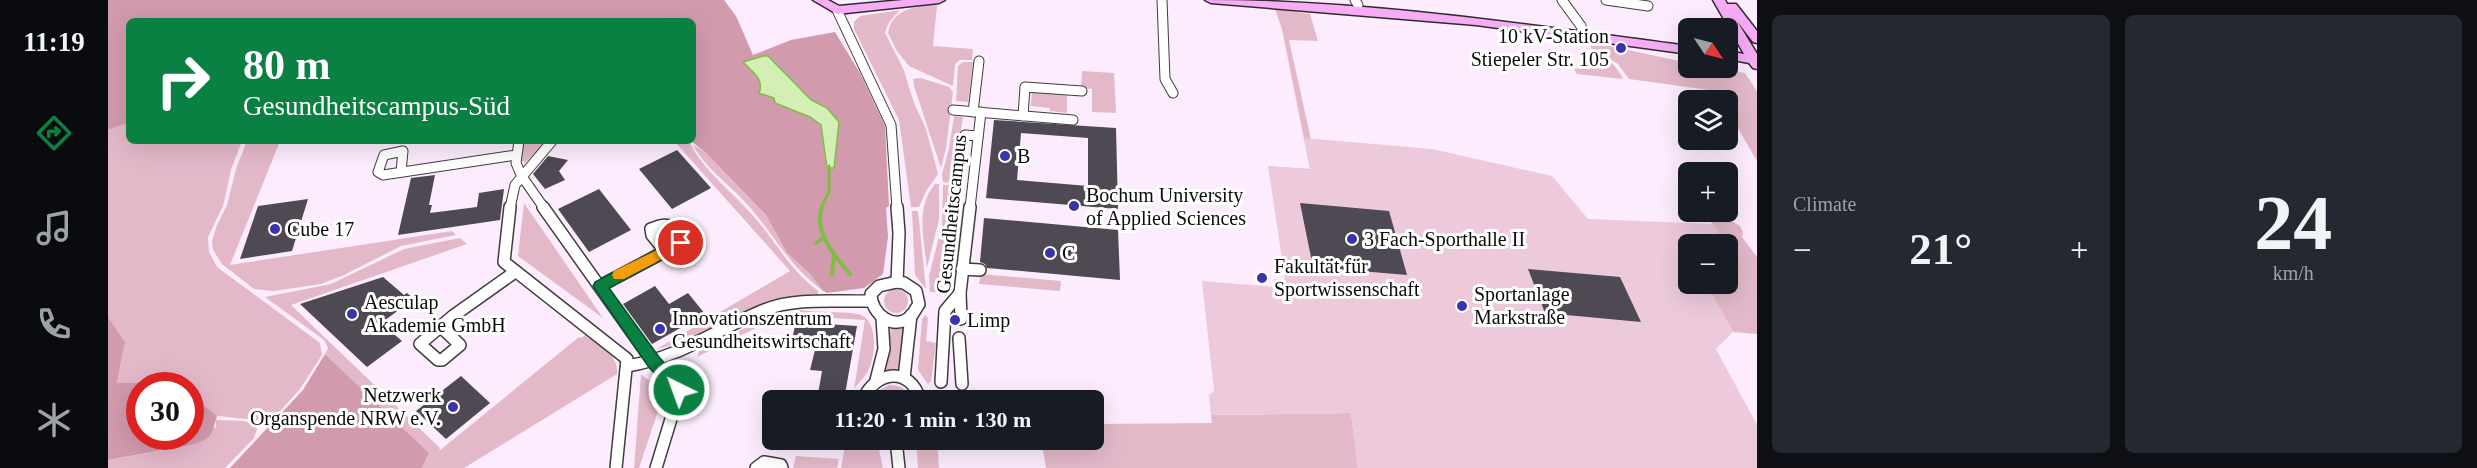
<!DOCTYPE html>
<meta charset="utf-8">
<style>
:root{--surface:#171b24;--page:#242831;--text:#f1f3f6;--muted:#9ea1a6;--accent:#0b8043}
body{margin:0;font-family:"Times New Roman",serif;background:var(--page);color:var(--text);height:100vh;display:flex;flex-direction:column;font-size:22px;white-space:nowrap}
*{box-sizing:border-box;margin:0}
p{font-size:20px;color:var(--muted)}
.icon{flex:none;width:33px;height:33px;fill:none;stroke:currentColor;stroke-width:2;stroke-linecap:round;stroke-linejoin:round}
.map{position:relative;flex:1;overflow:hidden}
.details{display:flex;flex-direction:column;gap:15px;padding:15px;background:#0d0f14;width:720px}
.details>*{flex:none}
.top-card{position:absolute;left:18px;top:18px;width:570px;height:126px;border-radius:9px;box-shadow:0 6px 24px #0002;background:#0b8043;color:#fff;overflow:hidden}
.needle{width:39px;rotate:125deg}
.fabs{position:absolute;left:1570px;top:18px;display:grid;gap:12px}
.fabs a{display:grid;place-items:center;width:60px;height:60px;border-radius:9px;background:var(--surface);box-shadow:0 6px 24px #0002;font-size:30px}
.speed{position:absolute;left:18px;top:372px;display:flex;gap:12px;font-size:30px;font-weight:700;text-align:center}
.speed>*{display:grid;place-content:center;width:78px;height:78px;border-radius:50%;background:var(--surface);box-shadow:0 6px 24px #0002;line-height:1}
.speed .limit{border:9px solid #d22;background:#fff;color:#111}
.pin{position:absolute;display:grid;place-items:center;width:51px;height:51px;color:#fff;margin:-26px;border:3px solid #fff;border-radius:50%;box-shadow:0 2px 6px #0007}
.me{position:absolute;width:66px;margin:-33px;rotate:318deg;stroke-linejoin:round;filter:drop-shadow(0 0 4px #0008)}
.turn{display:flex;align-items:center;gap:21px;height:126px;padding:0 18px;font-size:27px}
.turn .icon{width:78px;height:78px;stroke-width:2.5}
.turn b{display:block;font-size:42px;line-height:51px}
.big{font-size:45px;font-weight:700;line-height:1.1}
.details .tile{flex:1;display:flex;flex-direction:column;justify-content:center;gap:9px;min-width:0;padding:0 21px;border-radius:9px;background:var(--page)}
.details .dial{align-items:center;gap:0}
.dial b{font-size:78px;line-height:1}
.heat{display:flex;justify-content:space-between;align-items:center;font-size:33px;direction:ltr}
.details .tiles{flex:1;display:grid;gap:15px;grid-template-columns:repeat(2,1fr)}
.trip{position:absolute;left:654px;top:390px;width:342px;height:60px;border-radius:9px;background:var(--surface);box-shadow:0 6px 24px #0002;font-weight:700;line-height:60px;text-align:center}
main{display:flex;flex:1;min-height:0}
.menu{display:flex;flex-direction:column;width:108px;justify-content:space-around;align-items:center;background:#090b0e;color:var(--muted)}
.menu .icon{width:42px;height:42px}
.menu .on{color:var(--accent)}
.menu b{font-size:27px;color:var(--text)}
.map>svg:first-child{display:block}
.green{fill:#e3b9ca}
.forest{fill:#d29aad}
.pitch{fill:#eccadc}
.water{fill:#d3efb6;stroke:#7fbe44;stroke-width:1.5}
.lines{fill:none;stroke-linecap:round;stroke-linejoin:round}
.stream-far1{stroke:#7fbe44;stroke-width:3}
.stream{stroke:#7fbe44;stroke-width:4}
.building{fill:#4e4953;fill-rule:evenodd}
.street-far1-casing{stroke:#3e3e3e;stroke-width:11}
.street-casing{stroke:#3e3e3e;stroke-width:14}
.secondary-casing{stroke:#2d2d2d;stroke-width:3}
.street-far1{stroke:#fff;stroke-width:9}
.street{stroke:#fff;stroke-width:11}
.secondary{fill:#f6adf6;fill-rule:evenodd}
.route{fill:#0b8043;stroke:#07532c;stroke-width:1.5}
.slow{fill:#f59e0b}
.poi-dot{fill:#3b33ac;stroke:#fff;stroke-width:2}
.labels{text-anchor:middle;stroke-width:6;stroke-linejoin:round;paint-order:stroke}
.poi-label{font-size:20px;fill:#0b0b0b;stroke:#fff;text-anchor:start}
.street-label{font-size:20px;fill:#0b0b0b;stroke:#fff}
</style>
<main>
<nav class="menu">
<b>11:19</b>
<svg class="icon on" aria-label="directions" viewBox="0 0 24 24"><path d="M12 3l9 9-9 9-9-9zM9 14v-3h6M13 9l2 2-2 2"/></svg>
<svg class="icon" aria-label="music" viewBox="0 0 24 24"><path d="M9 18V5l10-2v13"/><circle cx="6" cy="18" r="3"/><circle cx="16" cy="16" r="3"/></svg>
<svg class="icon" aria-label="phone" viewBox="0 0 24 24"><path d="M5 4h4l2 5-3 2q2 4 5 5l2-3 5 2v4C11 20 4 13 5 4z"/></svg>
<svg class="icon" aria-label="climate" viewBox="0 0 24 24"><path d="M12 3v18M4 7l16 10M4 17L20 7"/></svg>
</nav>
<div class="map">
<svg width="1649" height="468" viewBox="0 0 1649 468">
<rect width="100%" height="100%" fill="#fcecfd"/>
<!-- green -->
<g class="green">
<path d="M 829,5 L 825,46 L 865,49 L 864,60 L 852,60 L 847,64 L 845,86 L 801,66 L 789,51 L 780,33 C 785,7 808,7 829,5 Z"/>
<path d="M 1167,9 L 1202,14 L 1210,41 L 1181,40 L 1216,198 L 1160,166 L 1202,169 L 1174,29 Z"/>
<path d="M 792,10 L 781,22 L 777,33 L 795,68 L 806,103 L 818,129 L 830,174 L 818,191 L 811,207 L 803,207 L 791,120 L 746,29 L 746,22 L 752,16 Z"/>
<path d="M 1482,42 L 1581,63 L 1581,68 L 1610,68 L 1637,73 L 1649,91 L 1649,161 L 1620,111 L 1620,100 L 1614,100 L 1608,91 L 1521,79 L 1510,64 L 1483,48 Z"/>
<path d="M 1482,57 C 1497,55 1509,65 1515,79 L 1469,74 L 1466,69 L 1480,67 Z"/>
<path d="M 855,62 L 865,62 L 860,102 L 848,101 L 850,66 Z"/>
<path d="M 974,71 L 1006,73 L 1008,113 L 984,112 L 984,89 L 973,88 Z"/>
<path d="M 813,78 L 841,87 L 845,92 L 838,148 L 833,168 L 806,86 L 805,79 Z"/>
<path d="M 924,89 L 959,92 L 959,113 L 942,111 L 942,108 L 923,106 Z"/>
<path d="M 846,116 L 855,117 L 852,136 L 855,137 L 854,147 L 851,147 L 850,153 L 853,154 L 852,165 L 848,165 L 847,171 L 850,172 L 850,177 L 846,177 L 845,183 L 835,182 L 834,174 L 841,149 Z"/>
<path d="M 21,123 L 21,141 L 134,141 L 123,170 L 115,206 L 100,237 L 101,252 L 109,267 L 212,343 L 214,355 L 192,389 L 166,418 L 159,421 L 109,416 L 83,395 L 82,386 L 9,383 L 17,342 L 0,317 L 0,130 Z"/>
<path d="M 139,141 L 172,141 L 122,265 L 344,231 L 348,235 L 293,246 L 236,275 L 213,284 L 166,291 L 146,289 L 114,264 L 105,250 L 104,241 L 109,225 L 119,205 L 128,169 Z"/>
<path d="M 415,141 L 439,141 L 417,163 L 413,160 Z"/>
<path d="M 566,141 L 581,141 C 596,172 625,192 647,218 C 671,245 679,267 710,291 L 710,295 L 578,343 L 576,341 L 547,350 L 682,271 Z"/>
<path d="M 585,145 L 597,152 L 658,215 L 679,253 L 702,274 L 714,290 C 679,264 666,234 638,203 C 620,183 598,169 585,145 Z"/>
<path d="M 827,184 L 831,184 L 831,219 L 819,268 C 816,239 807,208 827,184 Z"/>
<path d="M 835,185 L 845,185 L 844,196 L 847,197 L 843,228 L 834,227 Z"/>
<path d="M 416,203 L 495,318 L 410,256 Z"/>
<path d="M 804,211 L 810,211 L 818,289 L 807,275 Z"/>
<path d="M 1605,216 L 1625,222 L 1632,226 L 1635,232 L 1634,237 L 1649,257 L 1649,334 L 1625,332 L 1598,284 L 1620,284 L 1620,244 L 1611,244 L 1614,239 L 1601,219 Z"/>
<path d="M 833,229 L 839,230 L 838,236 L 842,237 L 834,293 L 822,292 L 821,276 Z"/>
<path d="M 352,238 L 359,244 L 183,305 L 332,448 L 331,451 L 471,337 L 473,338 L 477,335 C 491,346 511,354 509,374 L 356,468 L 314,468 L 321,453 L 217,354 L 220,348 L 216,340 L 157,297 L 223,284 L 296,249 Z"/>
<path d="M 873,274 L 953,281 L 952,291 L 871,284 Z"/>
<circle cx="788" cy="301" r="12"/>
<path d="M 694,310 C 713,313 732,311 750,314 C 771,319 768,356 760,371 C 757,377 750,383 746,389 L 757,320 L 674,315 L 589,357 L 591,351 L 657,318 Z"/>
<path d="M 817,315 L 820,318 L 818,341 L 828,343 L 823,381 L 820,384 L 810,370 L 814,319 Z"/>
<path d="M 797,324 L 793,371 L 778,371 L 783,325 Z"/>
<path d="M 533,374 L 556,393 L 531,468 L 526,468 Z"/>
<path d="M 781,385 C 792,385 800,389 800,400 L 767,400 L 770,391 Z"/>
<path d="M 1243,413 L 1250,468 L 938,468 L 933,440 L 986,440 L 986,424 L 1104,423 L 1103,415 Z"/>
<path d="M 108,420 L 137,421 L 150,426 L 146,438 L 117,468 L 0,468 L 0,460 L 62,449 L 108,427 Z"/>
<path d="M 738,440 L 769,440 L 775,468 L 733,468 Z"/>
<path d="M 808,440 L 829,440 L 831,468 L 810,468 Z"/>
<path d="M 688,456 L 731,459 L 729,468 L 685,468 Z"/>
</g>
<!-- forest -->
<g class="forest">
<path d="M 0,0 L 616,0 L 628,16 L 645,55 L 683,40 L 727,32 L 752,73 L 777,126 L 781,206 L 778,208 L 780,237 L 775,274 L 756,288 L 719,293 L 714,290 L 702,274 L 679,253 L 658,215 L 597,152 L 583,141 L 585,141 L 585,21 L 21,21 L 21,123 L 0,130 Z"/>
<path d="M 0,317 L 17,342 L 9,383 L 67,383 L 70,385 L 32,386 L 32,436 L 82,436 L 83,395 L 109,416 C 103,436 104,439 82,445 L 0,460 Z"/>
<path d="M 217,354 L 321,453 L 314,468 L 122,468 L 195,390 Z"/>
</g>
<!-- pitch -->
<path class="pitch" d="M 1196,138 L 1324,149 L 1444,176 L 1480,219 L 1605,224 L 1614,239 L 1611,244 L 1581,244 L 1581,284 L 1598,284 L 1625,332 L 1608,349 L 1649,425 L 1649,468 L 1250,468 L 1243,413 L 1103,415 L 1101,395 L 1106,391 L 1094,281 L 1167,287 L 1166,279 L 1177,279 L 1160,166 L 1202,170 Z"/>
<!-- water -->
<path class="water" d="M 655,56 L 660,56 L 703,100 L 719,108 L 731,122 L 726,168 L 719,168 L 713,125 L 702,117 L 667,103 L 666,98 L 651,93 C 657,79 644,72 635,62 Z"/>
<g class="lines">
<!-- stream-far1 -->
<path class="stream-far1" d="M 713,208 L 721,192 L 721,166"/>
<!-- stream -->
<g class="stream">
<path d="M 714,207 C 705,232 727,256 742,274"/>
<path d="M 708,243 L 716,237"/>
<path d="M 724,274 L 726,255"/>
</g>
</g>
<!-- building -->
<g class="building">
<path d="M 886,120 L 1008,128 L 1010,209 L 878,198 ZM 913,133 L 980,138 L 980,186 L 909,180 Z"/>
<path d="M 569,150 L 603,188 L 564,209 L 531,169 Z"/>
<path d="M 440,156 L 460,160 L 451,171 L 457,180 L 437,189 L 425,174 Z"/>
<path d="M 327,175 L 321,205 L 324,205 L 322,213 L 369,207 L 371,193 L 396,189 L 392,220 L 290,235 L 303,178 Z"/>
<path d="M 491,189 L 523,230 L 481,252 L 450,209 Z"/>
<path d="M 200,199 L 184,251 L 132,259 L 150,206 Z"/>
<path d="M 1192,203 L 1281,211 L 1299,275 L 1205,267 Z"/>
<path d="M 876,218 L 1010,230 L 1012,280 L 879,268 L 877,264 L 872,262 Z"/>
<path d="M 1420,269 L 1512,277 L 1533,322 L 1437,313 Z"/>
<path d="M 275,277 L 296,295 L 299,293 L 306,299 L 273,323 L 294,341 L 259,367 L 192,304 Z"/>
<path d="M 547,286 L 561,304 L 580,293 L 597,314 L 544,344 L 515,304 Z"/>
<path d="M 688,322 L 749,326 L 736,400 L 709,400 L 714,371 L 702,370 L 707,350 L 682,348 Z"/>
<path d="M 353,376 L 382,403 L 338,439 L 308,411 Z"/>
</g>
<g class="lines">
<defs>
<g id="street-far1">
<path d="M 1054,0 L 1057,79 L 1065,93"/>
<path d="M 1247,0 L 1250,5"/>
<path d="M 1454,0 L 1473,26 L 1476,35"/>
<path d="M 1498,0 L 1540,6"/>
<path d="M 729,10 L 783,125 L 789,208"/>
<path d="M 845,110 L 965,120"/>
<path d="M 865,112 L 871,61"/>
<path d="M 915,116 L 917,87 L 974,91"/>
<path d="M 857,135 L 870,136"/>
<path d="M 411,141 L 408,163 L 413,175 L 436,208"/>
<path d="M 293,172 L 295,151 L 276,155 L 270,172 L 275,175 L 408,155"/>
<path d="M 402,208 L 407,185 L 444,141"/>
<path d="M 862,208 L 873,112"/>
</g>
<g id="street">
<path d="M 402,207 L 396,262 L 519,359 L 508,468"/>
<path d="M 435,207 L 545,362 L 569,386 L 570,396 L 548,468"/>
<path d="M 854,269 L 872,270"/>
<path d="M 789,282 L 791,233 L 789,207"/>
<path d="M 789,282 L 796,283 L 808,291 L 811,304 C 808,308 806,313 803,316 C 786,332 763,314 763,294 L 771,286 Z"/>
<path d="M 492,286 L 573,243 L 574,237 C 563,224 559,222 543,229 L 544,235 L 557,251"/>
<path d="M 853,319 L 852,293 L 862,207"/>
<path d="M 333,327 L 352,345 L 334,360 L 330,360 L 312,344 L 345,316 L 407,272"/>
<path d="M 851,338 L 854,384"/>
<path d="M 519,366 C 571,358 609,329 656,310 C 688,297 728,302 762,301"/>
<path d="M 796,378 L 803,315"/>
<path d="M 768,380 L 776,349 L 774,318"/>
<path d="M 833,382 L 837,311 L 852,293"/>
<path d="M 755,400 C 767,370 803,366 812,400"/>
<path d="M 788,440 L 791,468"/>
<path d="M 648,468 L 656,462 L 673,465 L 674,468"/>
</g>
<g id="secondary">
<path d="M 705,0 L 720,0 L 731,6 L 795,0 L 837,0 L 831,3 L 729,14 Z"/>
<path d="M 1097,0 C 1259,0 1421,25 1581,46 L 1581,54 L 1368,25 L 1103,3 Z"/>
<path d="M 1605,0 L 1617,0 L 1619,4 L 1628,4 L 1649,31 L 1649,43 L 1645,42 L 1629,21 L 1649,54 L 1649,69 L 1645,68 L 1641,63 L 1620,59 L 1620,51 L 1636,54 Z"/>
</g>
</defs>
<!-- street-far1 casing -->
<use href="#street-far1" class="street-far1-casing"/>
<!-- street casing -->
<use href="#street" class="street-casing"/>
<!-- secondary casing -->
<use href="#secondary" class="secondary-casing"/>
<!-- street-far1 -->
<use href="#street-far1" class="street-far1"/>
<!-- street -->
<use href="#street" class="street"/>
<!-- secondary -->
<use href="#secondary" class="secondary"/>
</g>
<!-- route -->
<path class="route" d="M 573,237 L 580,243 L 578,246 L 501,288 L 551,357 L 576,385 L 578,390 L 576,395 L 571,397 L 565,395 L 540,366 L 485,286 L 487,282 Z"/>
<!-- slow -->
<path class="slow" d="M 551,249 L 556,251 L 558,254 L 556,258 L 516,279 L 506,279 L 504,275 L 506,271 Z"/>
<!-- markers -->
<g class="poi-dot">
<circle cx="1513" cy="48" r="6"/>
<circle cx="897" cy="156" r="6"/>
<circle cx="966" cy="206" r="6"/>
<circle cx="167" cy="229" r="6"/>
<circle cx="1244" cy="239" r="6"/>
<circle cx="942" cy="253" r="6"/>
<circle cx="1154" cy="278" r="6"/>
<circle cx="1354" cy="306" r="6"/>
<circle cx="244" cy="314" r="6"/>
<circle cx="847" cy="320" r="6"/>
<circle cx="552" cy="329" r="6"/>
<circle cx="345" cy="407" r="6"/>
</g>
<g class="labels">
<!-- poi labels -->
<g class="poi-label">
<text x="1501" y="43" text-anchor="end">10 kV-Station<tspan x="1501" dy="23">Stiepeler Str. 105</tspan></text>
<text x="909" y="163">B</text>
<text x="978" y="202">Bochum University<tspan x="978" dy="23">of Applied Sciences</tspan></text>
<text x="179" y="236">Cube 17</text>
<text x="1256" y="246">3 Fach-Sporthalle II</text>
<text x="954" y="260">C</text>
<text x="1166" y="273">Fakultät für<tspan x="1166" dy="23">Sportwissenschaft</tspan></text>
<text x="1366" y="301">Sportanlage<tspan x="1366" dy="23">Markstraße</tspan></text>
<text x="256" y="309">Aesculap<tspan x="256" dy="23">Akademie GmbH</tspan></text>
<text x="564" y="325">Innovationszentrum<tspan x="564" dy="23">Gesundheitswirtschaft</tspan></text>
<text x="859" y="327">Limp</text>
<text x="333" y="402" text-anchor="end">Netzwerk<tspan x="333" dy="23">Organspende NRW e.V.</tspan></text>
</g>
<!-- street labels -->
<g class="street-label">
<text transform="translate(843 214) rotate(-84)" y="7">Gesundheitscampus</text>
</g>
</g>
</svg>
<div class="fabs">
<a><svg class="needle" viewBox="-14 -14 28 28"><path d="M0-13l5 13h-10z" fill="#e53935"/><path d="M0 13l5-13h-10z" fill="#9ea1a6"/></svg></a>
<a><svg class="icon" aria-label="layers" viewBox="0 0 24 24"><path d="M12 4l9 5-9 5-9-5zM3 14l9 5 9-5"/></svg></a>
<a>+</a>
<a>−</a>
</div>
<div class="speed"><div class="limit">30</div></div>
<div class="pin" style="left:573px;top:243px;background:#d93025"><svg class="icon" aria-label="arrive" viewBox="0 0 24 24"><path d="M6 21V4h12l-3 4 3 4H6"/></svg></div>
<svg class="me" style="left:571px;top:390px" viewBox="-20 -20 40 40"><circle r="17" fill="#0b8043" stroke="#fff" stroke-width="3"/><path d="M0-11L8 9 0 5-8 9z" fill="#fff"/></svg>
<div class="trip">11:20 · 1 min · 130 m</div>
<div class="top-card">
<div class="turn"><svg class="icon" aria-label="right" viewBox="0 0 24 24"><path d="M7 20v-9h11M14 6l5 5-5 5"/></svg><div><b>80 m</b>Gesundheitscampus-Süd</div></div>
</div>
</div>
<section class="details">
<div class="tiles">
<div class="tile"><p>Climate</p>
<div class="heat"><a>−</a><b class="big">21°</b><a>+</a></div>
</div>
<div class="tile dial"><b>24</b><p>km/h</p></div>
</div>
</section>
</main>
